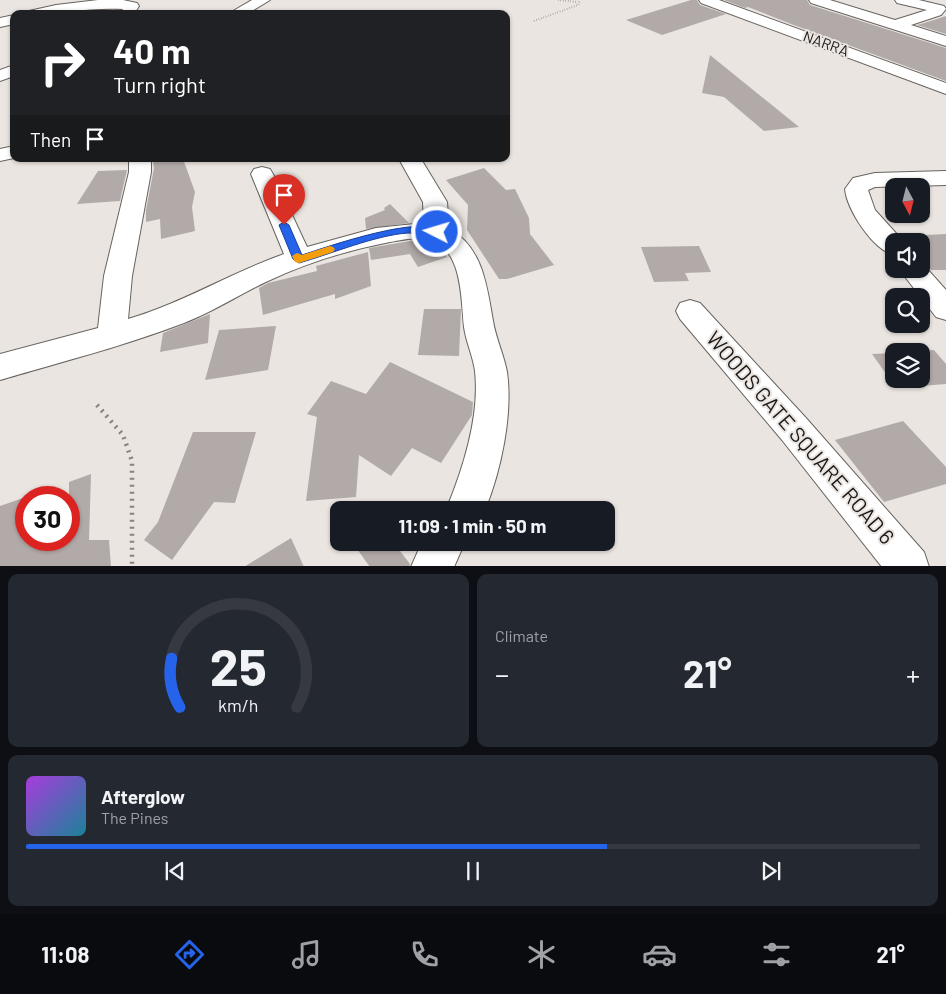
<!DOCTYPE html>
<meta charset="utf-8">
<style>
:root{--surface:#171b24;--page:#242831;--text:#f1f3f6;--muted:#9ea1a6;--line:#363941;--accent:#2563eb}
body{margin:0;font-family:Barlow,sans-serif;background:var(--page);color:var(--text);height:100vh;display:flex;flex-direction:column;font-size:19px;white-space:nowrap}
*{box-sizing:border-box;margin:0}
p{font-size:16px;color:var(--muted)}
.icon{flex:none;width:28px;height:28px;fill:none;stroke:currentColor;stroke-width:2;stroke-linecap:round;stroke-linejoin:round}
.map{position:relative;height:566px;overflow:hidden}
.details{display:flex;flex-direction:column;gap:8px;padding:8px;background:#0d0f14;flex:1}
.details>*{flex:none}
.guide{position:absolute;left:10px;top:10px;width:500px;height:152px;border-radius:10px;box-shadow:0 1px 4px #0004;background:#202124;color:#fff;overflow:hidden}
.needle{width:32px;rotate:173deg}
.fabs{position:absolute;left:885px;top:178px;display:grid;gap:10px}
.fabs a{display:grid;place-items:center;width:45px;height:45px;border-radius:10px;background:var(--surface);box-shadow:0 1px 4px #0004;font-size:25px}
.speed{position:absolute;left:15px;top:486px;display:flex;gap:10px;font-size:25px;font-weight:700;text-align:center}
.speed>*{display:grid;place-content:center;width:65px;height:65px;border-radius:50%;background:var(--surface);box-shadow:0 1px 4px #0004;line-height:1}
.speed .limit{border:8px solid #d22;background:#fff;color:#111}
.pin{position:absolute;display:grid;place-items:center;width:42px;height:42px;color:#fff;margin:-51px -21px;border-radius:50% 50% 50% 0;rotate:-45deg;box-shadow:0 0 5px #0007}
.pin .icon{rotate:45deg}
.me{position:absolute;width:55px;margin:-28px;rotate:275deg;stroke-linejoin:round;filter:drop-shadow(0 0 4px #0008)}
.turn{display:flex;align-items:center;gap:18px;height:105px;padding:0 20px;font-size:22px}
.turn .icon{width:65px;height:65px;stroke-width:2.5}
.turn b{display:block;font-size:35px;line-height:42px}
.then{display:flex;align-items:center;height:48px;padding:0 20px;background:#0003;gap:10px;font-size:19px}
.big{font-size:38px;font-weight:700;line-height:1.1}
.details .card{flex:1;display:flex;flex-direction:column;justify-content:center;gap:8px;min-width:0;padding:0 18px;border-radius:10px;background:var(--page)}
.details .dial{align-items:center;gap:0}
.dial svg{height:130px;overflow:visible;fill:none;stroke:var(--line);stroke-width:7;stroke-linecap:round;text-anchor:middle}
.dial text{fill:var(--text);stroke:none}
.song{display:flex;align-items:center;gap:15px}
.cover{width:60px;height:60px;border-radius:8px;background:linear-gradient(135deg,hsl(280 70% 55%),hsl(190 70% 35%))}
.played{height:5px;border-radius:2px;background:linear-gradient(90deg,var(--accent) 65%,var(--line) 65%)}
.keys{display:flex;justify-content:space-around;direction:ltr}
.heat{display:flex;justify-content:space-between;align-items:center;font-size:28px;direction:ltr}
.details .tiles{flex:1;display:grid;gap:8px;grid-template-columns:1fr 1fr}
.card:last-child{grid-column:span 2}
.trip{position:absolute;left:330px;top:501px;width:285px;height:50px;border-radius:10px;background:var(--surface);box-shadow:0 1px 4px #0004;font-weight:700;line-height:50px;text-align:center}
.menu{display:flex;height:80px;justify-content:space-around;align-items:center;background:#090b0e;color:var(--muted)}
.menu .icon{width:35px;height:35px}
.menu .current{color:var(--accent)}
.menu b{font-size:22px;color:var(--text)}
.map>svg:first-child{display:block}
.building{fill:#b2aaa9}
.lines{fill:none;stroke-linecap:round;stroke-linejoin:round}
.minor-casing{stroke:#67635e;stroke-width:2}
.path-far1{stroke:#86827f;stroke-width:2;stroke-dasharray:0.5 2;stroke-linecap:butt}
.path{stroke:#86827f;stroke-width:4.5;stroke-dasharray:2 5;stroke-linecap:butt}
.minor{fill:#fff;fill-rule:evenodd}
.route{fill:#2563eb;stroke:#184099}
.slow{fill:#f59e0b}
.labels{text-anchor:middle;stroke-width:4;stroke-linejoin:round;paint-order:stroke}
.far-street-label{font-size:15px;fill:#1a1817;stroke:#eae5e0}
.near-street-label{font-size:21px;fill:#1a1817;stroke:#eae5e0}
</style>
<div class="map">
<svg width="946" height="567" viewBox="0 0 946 567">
<rect width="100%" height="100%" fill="#eae5e0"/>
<!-- building -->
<g class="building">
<path d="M 691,0 L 697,0 L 700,5 L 726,14 L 662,35 L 626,20 Z"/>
<path d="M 724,0 L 807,0 L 810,5 L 946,48 L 946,81 L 791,24 L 748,7 L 745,8 Z"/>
<path d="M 946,16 L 946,34 L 917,25 L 924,23 Z"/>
<path d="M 710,55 L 799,127 L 764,131 L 724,97 L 702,93 Z"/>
<path d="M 165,159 L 183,159 L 195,192 L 192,207 L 195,231 L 161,239 L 160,219 L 146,222 L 146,210 L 154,168 L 153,162 Z"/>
<path d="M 484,168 L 506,190 L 515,189 L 529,218 L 530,234 L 554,265 L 507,279 L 499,279 L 467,230 L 468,205 L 446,180 Z"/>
<path d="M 127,170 L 120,201 L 77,204 L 98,171 Z"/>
<path d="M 390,204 L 409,223 L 366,229 L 365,218 L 385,210 L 384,208 Z"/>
<path d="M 946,234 L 946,270 L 931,270 L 921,260 L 921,241 L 911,241 L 905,236 Z"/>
<path d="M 416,240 L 430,242 L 440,247 L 447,257 L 418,267 L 410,254 L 371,260 L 369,248 Z"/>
<path d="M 699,246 L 711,272 L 685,273 L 689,281 L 654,282 L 641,247 Z"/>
<path d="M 368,252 L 371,286 L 335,299 L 335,294 L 263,315 L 259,288 L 268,283 L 317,271 L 316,266 Z"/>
<path d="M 424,309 L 461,309 L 459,356 L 418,355 Z"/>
<path d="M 210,314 L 208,343 L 160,352 L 163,333 Z"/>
<path d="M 276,326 L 268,370 L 205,380 L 219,330 Z"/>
<path d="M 934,350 L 946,364 L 946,384 L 896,388 L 872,354 L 894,353 L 894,379 L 921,379 L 921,351 L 914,351 Z"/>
<path d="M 390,362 L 473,402 L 472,415 L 441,463 L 412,448 L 391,476 L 359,455 L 356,497 L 306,501 L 317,417 L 307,414 L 331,381 L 366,394 Z"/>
<path d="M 903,421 L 946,467 L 946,484 L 884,502 L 835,440 Z"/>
<path d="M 193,432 L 256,432 L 235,503 L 214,502 L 172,560 L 144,540 L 158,522 Z"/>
<path d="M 91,474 L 89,540 L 109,540 L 111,567 L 0,567 L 0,506 L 26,497 L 26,540 L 69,540 L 69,482 Z"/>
<path d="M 291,538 L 304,567 L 244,567 Z"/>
<path d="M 352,542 L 393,542 L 410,564 L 409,567 L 370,567 Z"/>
</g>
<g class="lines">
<defs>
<g id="minor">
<path d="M 98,0 L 123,0 L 137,3 L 139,6 L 134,14 L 120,14 L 123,9 C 91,7 59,14 27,14 L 29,11 L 56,5 Z"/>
<path d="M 252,0 L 270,0 L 247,14 L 228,14 Z"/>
<path d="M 699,0 L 719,0 L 946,83 L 946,94 L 701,3 Z"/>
<path d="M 809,0 L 830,0 L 895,20 L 927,10 L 897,3 L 895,0 L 919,0 L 944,6 L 946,9 L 941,15 L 911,25 L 946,36 L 946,46 L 811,3 Z"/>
<path d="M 14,15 L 14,24 L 0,27 L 0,18 Z"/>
<path d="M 14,65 L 14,76 L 0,81 L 0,70 Z"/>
<path d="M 14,146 L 14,158 L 0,161 L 0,149 Z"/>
<path d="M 129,159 L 151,159 L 151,172 L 132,276 L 128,319 C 183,303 230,273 284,254 L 251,174 L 254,169 L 262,167 L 270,169 L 273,174 L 307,247 L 376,228 L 424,223 L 423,202 L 399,159 L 421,159 L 447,202 L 449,229 C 483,247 487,287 493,321 C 496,339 504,355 507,372 C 513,414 501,471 485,510 L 446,510 C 463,469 480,416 475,371 C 473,356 466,342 464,327 C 461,300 463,251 431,240 C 419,236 402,240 390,242 C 348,250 306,263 268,281 C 240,294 213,312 184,323 C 124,346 61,362 0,380 L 0,354 L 98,328 L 104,276 L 129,172 Z"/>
<path d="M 946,171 L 946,185 L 875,187 L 868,190 L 875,210 L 903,241 L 894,241 L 894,255 C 873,250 847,210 845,189 L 853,178 L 875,173 Z"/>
<path d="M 921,262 L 946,290 L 946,320 L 936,317 L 899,269 L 921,269 Z"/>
<path d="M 690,300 L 700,303 L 806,418 L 924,552 L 929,567 L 882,567 L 782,440 L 680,319 L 676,311 L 680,303 Z"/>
<path d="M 422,542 L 465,542 L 454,567 L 411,567 Z"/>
</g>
</defs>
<!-- minor casing -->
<use href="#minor" class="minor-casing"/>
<!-- path-far1 -->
<g class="path-far1">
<path d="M 558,0 L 577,2"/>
<path d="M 534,21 L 578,5 L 580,0"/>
</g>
<!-- path -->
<path class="path" d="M 97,405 L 123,435 L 132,461 L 132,567"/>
<!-- minor -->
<use href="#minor" class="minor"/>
</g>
<!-- route -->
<path class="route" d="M 284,222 L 289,225 L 302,255 C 327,247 423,213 442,232 C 435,240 418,233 408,233 C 376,235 331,254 299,263 L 293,259 L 279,225 Z"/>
<!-- slow -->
<path class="slow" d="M 330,246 L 333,247 L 335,249 L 333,252 L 299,263 L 295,262 L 292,256 L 297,253 L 302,255 Z"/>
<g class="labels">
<!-- far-street labels -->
<g class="far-street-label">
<text transform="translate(826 44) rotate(20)" y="5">NARRA</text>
</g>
<!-- near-street labels -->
<g class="near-street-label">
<text transform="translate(800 438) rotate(49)" y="7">WOODS GATE SQUARE ROAD 6</text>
</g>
</g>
</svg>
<div class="fabs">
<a><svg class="needle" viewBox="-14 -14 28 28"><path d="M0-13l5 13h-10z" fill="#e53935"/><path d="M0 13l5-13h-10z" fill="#9ea1a6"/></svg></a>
<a><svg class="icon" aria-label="sound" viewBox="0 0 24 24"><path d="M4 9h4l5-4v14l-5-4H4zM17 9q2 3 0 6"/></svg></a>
<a><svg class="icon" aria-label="search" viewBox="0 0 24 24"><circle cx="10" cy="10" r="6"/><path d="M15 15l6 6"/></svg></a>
<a><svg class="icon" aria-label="layers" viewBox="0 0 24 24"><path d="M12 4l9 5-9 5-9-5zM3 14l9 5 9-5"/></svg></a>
</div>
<div class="speed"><div class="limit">30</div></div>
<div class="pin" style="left:284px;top:225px;background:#d93025"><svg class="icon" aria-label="arrive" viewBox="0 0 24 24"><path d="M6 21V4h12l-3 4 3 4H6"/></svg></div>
<svg class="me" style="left:437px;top:232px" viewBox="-20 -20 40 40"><circle r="17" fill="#2563eb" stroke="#fff" stroke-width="3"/><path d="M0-11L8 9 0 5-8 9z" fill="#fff"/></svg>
<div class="trip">11:09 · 1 min · 50 m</div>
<div class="guide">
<div class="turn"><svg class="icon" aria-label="right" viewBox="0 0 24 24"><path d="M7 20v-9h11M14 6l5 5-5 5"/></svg><div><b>40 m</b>Turn right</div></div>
<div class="then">Then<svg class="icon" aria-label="arrive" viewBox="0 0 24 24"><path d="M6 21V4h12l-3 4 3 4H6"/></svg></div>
</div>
</div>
<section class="details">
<div class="tiles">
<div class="card dial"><svg viewBox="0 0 100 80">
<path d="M14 69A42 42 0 1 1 86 69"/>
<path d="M14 69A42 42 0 0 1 9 39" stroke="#2563eb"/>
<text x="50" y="56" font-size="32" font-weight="700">25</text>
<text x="50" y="72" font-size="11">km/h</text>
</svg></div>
<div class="card"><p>Climate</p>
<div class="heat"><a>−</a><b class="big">21°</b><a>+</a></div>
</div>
<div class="card">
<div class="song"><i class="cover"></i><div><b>Afterglow</b><p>The Pines</p></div></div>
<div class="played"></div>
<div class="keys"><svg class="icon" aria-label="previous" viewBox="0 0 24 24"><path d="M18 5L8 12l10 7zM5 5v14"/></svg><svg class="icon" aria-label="pause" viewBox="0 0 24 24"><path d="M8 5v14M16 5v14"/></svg><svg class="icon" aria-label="next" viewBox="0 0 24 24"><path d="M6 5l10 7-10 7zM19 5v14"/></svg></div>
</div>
</div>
</section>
<nav class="menu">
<b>11:08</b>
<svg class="icon current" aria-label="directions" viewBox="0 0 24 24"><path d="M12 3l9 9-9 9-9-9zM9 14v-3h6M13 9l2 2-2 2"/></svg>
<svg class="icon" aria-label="music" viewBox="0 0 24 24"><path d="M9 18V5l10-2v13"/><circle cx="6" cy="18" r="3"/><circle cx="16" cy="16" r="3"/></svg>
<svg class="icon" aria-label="phone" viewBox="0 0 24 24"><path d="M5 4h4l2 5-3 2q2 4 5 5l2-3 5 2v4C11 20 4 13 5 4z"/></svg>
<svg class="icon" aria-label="climate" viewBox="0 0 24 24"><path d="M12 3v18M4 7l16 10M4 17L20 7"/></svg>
<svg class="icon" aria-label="car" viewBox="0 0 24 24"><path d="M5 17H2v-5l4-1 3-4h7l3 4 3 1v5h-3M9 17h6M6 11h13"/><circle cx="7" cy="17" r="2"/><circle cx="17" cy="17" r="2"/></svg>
<svg class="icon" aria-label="filters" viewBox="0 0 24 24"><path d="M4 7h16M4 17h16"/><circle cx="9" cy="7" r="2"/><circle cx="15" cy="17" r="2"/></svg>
<b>21°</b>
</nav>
